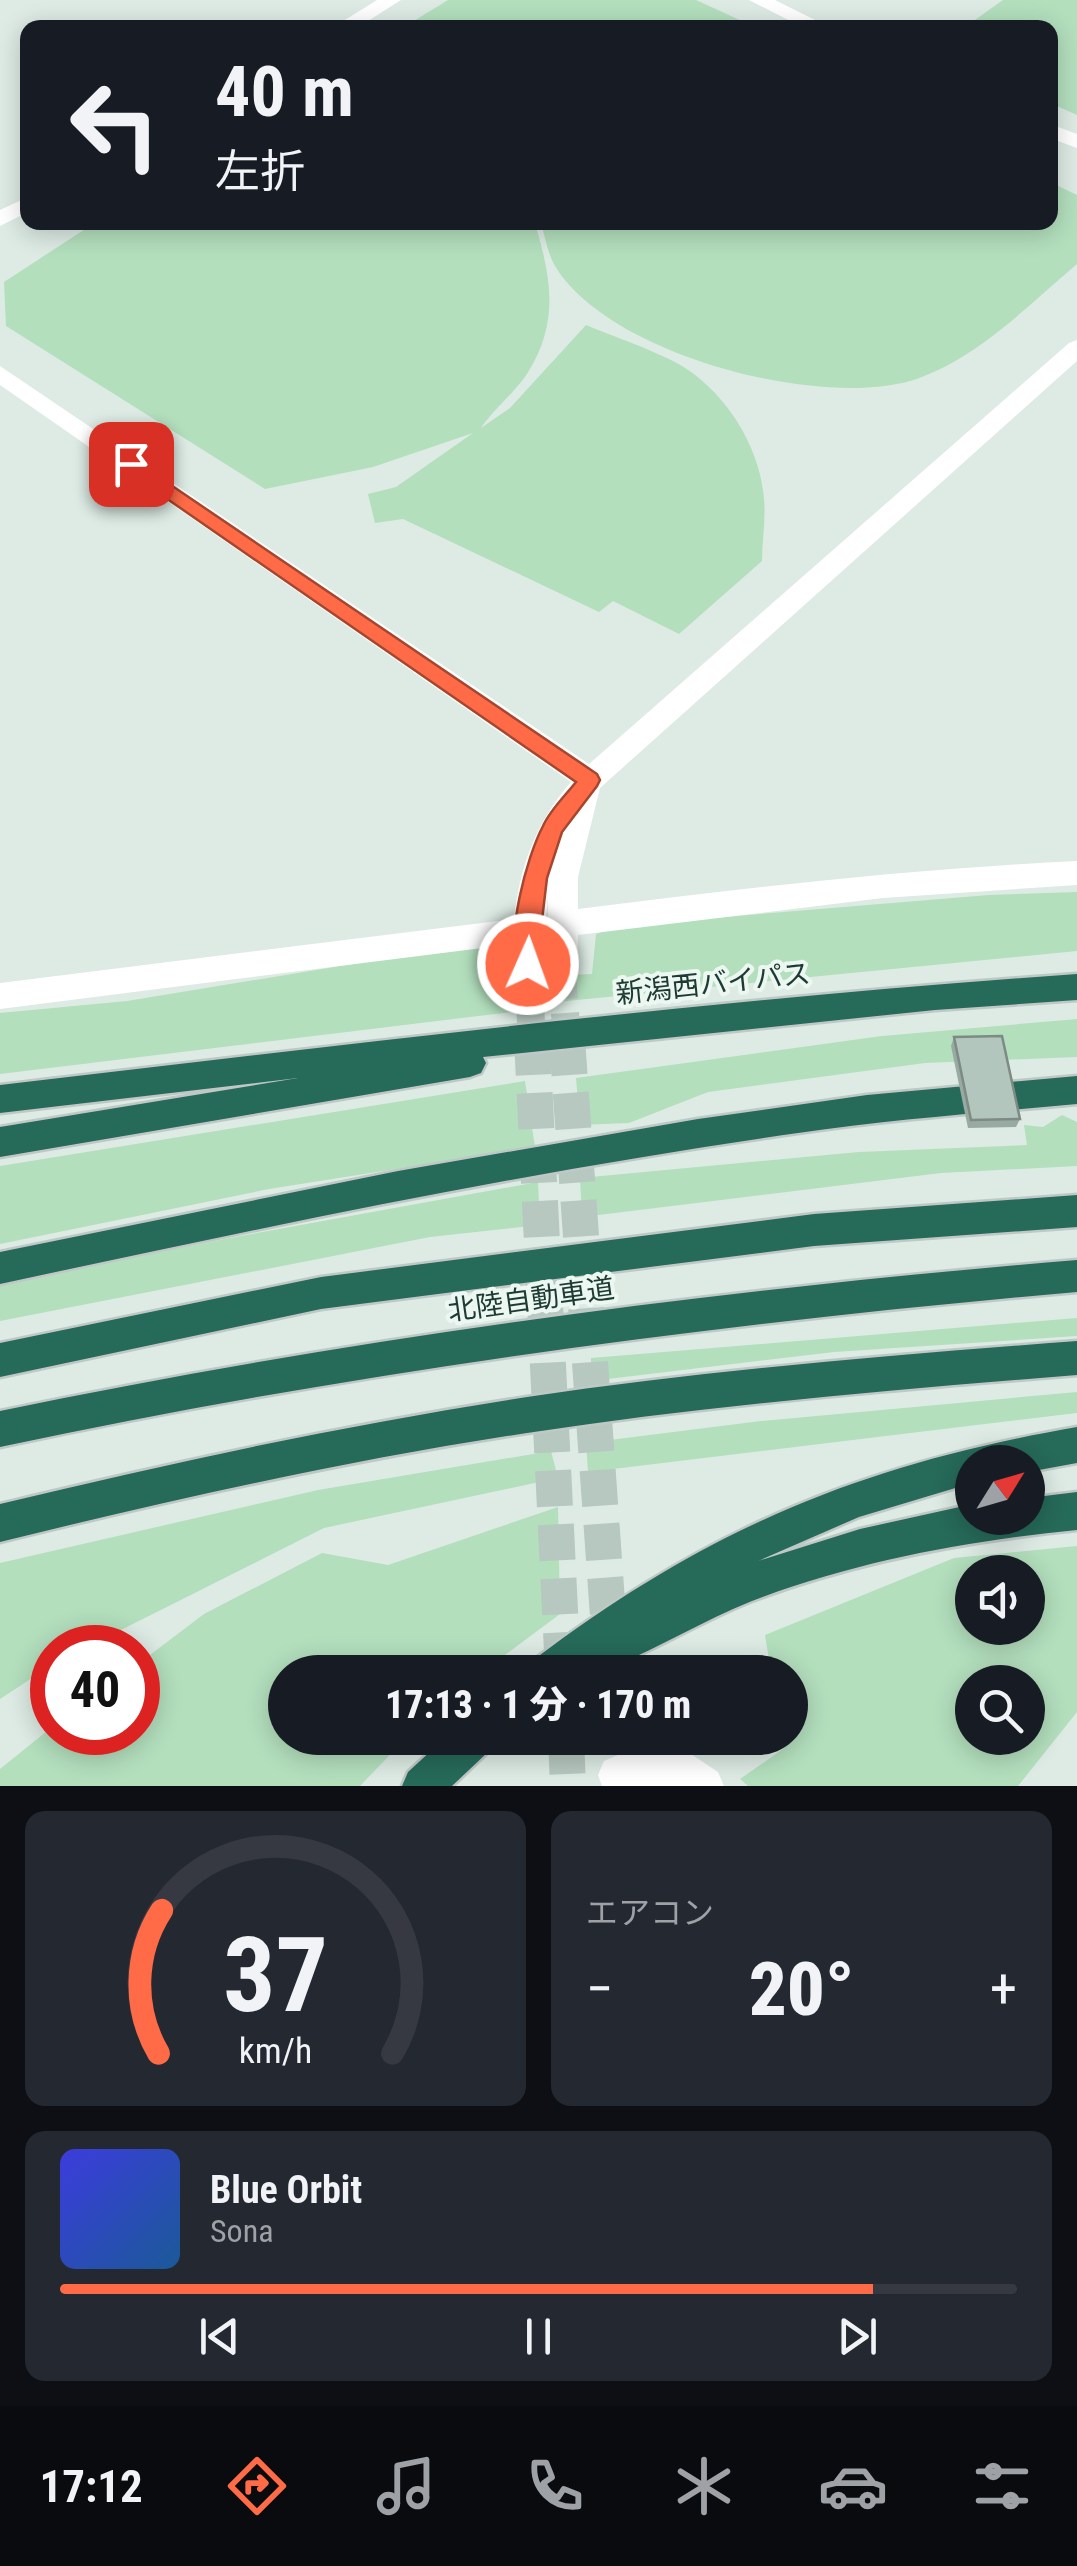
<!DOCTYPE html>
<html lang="ja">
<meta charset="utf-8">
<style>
:root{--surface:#171b24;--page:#242831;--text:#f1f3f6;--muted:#9ea1a6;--line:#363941;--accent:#ff6b47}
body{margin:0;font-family:"Roboto Condensed","Noto Sans JP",sans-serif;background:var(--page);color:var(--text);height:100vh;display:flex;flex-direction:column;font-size:38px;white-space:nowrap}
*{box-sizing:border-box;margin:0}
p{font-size:32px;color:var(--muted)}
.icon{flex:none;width:55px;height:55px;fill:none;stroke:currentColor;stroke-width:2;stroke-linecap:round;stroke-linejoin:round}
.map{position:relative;height:1786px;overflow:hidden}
.side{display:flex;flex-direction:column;gap:25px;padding:25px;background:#0d0f14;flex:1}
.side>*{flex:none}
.banner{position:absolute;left:20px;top:20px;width:1038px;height:210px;border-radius:20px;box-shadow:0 5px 25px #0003;background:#171b24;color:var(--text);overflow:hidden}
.needle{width:65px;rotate:53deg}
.tools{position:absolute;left:955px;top:1445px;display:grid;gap:20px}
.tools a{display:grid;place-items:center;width:90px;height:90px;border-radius:50%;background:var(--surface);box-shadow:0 5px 25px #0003;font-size:50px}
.speed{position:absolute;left:30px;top:1625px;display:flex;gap:20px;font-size:50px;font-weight:700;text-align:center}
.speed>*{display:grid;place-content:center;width:130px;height:130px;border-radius:50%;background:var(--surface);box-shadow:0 5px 25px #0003;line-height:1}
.speed .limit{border:15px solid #d22;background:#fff;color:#111}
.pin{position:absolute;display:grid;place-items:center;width:85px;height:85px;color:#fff;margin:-42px;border-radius:20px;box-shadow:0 5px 15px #0006}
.me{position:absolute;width:110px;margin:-55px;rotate:2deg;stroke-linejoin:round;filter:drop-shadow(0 0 8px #0008)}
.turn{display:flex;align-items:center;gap:35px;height:210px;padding:0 30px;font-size:45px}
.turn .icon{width:130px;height:130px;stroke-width:2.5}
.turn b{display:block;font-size:70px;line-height:85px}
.big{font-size:75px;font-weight:800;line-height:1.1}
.side .widget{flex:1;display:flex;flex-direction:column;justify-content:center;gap:15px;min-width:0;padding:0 35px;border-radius:20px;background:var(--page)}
.side .dial{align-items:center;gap:0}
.dial svg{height:260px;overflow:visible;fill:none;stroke:var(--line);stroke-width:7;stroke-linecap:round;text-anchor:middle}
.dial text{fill:var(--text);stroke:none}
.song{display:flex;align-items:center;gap:30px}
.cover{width:120px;height:120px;border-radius:15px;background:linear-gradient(135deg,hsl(240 70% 55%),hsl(210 70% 35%))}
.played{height:10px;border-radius:5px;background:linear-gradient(90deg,var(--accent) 85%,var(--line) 85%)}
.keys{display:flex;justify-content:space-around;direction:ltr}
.heat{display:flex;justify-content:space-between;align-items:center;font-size:55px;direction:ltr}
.side .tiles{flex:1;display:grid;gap:25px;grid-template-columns:1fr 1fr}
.widget:last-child{grid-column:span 2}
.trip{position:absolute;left:268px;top:1655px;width:540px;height:100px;border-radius:50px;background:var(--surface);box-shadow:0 5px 25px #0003;font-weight:800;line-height:100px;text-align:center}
.dock{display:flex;height:160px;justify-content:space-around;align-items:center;background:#090b0e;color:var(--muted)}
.dock .icon{width:70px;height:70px}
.dock .on{color:var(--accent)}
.dock b{font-size:45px;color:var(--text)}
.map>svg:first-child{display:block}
.green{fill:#b3dfbd;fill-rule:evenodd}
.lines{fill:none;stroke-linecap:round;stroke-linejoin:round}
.minor-tunnel-far1{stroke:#b7c8c0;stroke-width:28;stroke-dasharray:28 14;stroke-linecap:butt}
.minor-tunnel{stroke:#b7c8c0;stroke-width:36;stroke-dasharray:36 18;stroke-linecap:butt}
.highway-casing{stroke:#c0c8c6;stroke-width:5}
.minor{fill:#fff;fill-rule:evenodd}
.highway{fill:#266a59;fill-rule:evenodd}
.wall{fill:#99aaa3}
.building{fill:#b2c6bd;stroke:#7d8b84;stroke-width:2.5}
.route{fill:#ff6b47;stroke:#a6462e;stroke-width:2.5}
.labels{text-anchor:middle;stroke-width:8;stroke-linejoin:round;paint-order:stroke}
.street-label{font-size:28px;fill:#1d3b32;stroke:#edf7f2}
</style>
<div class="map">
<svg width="1077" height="1786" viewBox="0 0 1077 1786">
<rect width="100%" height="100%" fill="#ddebe4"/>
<!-- green -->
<g class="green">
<path d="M 448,0 L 696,0 L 755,27 L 404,27 Z"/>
<path d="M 1003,0 L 1077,0 L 1077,115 L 1050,103 L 1050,28 L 965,27 Z"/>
<path d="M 1050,182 L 1077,195 L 1077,264 C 1026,307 975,361 910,381 C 815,408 608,354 555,266 C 548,254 545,237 541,223 L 1050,222 Z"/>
<path d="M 96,222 L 535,223 C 551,278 560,322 527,374 C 514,393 494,409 481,428 L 510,408 L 586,325 C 615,337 645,347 673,361 C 722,386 760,444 764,499 C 766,519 762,541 762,561 L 679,634 L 613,601 L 599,612 L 403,519 L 375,523 L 368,494 L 396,487 L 473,433 L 373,467 L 265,489 L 6,326 L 4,282 Z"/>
<path d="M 1077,892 L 1077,951 L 556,1002 L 553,976 L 592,974 L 596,934 L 637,919 L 724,917 L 989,895 Z"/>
<path d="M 511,941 L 525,966 L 537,977 L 536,1009 L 0,1074 L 0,1013 L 127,1001 L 486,942 Z"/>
<path d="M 1077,1019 L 1077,1057 L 925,1063 L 708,1092 L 629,1123 L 580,1125 L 576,1078 L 882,1036 Z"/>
<path d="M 525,1081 L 535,1147 L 269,1189 L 0,1244 L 0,1166 Z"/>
<path d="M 1062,1115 L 1077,1122 L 1077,1166 L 941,1173 L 582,1217 L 580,1178 L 859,1152 L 1027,1145 L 1024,1125 L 1043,1127 Z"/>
<path d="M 538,1182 L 540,1225 L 430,1237 L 0,1321 L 0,1284 L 224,1239 Z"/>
<path d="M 1077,1318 L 1077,1336 L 834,1352 L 591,1381 L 591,1358 Z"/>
<path d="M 1077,1392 L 1077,1413 L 588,1472 L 586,1443 L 761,1421 Z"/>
<path d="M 551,1451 L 558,1478 L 324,1528 L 87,1647 L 52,1648 L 52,1665 L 0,1699 L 0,1563 L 318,1490 Z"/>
<path d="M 558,1507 L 560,1614 L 482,1672 L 285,1672 L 285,1738 L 406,1738 L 360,1786 L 0,1786 L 0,1769 L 52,1727 L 52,1732 L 138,1732 L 138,1664 L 204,1614 L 322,1553 L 388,1565 Z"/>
<path d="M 1077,1546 L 1077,1712 L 1018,1786 L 748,1786 L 740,1779 L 783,1749 L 782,1738 L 790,1738 L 790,1672 L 771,1672 L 765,1635 L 954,1558 ZM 972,1572 L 1028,1572 L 1028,1628 L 972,1628 ZM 972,1682 L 1028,1682 L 1028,1738 L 972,1738 Z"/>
</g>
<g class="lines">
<!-- minor-tunnel-far1 -->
<g class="minor-tunnel-far1">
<path d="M 528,964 L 532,1042"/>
<path d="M 562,971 L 567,1042"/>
</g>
<!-- minor-tunnel -->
<g class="minor-tunnel">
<path d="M 532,1039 L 563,1672"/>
<path d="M 567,1039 L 612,1672"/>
<path d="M 566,1738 L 568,1786"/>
<path d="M 616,1738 L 617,1748"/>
</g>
<defs>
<g id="highway">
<path d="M 1077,974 L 1077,1000 L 935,1010 L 483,1057 L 486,1063 L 481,1073 L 470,1077 L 0,1157 L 0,1127 L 298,1078 L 0,1113 L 0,1085 C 358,1043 717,999 1077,974 Z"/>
<path d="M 1077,1076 L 1077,1104 C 984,1113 890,1119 798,1133 C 530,1171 264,1227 0,1284 L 0,1252 L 398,1171 L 698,1119 L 867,1095 Z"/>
<path d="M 1077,1195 L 1077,1227 L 814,1246 L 321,1309 L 0,1377 L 0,1343 L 321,1277 L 814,1214 Z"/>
<path d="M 1077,1260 L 1077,1292 C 714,1324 356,1371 0,1447 L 0,1411 C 356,1337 715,1290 1077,1260 Z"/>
<path d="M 1077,1341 L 1077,1375 C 893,1390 709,1405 527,1433 C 349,1460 174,1499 0,1542 L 0,1504 C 174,1462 350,1424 527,1397 C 709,1370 893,1355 1077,1341 Z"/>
<path d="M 1077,1427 L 1077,1463 L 1028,1472 L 1028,1462 L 972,1462 L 972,1483 L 859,1517 L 758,1561 L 860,1529 L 964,1506 L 972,1505 L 972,1518 L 1028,1518 L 1028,1498 L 1077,1492 L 1077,1530 C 967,1541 857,1561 752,1601 C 704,1620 661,1647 614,1666 L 599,1659 L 581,1672 L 531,1672 L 536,1658 C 710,1527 864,1464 1077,1427 Z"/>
<path d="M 445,1738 L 494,1738 L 488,1752 L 452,1786 L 402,1786 L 408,1772 Z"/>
</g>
</defs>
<!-- highway casing -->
<use href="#highway" class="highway-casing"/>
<!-- minor -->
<g class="minor">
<path d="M 377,0 L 401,0 L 357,28 L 332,28 Z"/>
<path d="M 749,0 L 775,0 L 831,28 L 804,28 Z"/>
<path d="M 1050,124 L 1077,134 L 1077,148 L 1050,138 Z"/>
<path d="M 28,197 L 28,212 L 0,226 L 0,210 Z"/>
<path d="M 1077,340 L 1077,361 L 600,788 L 578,877 L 578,909 C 744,888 910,869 1077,861 L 1077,885 L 883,898 L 578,935 L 577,971 L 573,980 L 562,984 L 551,980 L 547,971 L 548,894 L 543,964 L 539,973 L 528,977 L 517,973 L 513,964 L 513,944 L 0,1009 L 0,983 L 514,919 C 520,866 536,822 571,782 L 0,385 L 0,366 L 589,764 L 1069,343 Z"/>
<path d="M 682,1748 L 718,1772 L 724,1786 L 602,1786 L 598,1775 L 604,1761 L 618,1755 Z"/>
</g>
<!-- highway -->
<use href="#highway" class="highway"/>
</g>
<!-- wall -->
<path class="wall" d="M 954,1037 L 1020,1119 L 1016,1127 L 968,1128 L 951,1046 Z"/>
<!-- building -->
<path class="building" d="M 1002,1036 L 1020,1119 L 971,1120 L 954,1037 Z"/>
<!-- route -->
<path class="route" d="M 131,458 L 597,774 L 600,780 L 597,786 L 562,832 L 547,878 L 536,971 L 519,971 C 504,940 527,856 543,826 C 550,810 565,796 576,782 L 124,469 L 124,460 Z"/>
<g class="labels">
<!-- street labels -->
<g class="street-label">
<text transform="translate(713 983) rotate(-6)" y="10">新潟西バイパス</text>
<text transform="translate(531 1299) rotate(-8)" y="10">北陸自動車道</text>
</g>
</g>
</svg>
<div class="tools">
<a><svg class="needle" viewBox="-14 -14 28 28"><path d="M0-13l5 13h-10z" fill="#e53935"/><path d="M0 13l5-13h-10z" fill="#9ea1a6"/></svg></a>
<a><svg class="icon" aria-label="sound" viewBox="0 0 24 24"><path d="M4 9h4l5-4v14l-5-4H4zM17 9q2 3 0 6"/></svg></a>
<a><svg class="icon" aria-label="search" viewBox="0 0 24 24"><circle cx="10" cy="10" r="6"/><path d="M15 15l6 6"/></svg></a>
</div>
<div class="speed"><div class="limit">40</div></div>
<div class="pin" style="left:131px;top:464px;background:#d93025"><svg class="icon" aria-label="arrive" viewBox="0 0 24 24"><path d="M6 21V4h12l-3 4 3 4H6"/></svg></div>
<svg class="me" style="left:528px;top:964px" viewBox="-20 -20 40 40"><circle r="17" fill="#ff6b47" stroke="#fff" stroke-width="3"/><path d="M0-11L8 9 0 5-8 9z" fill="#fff"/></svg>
<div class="trip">17:13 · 1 分 · 170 m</div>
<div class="banner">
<div class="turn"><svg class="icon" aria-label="left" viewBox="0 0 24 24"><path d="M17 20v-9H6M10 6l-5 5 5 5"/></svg><div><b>40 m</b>左折</div></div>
</div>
</div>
<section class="side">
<div class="tiles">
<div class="widget dial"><svg viewBox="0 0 100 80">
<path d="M14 69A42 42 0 1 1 86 69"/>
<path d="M14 69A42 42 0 0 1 15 25" stroke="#ff6b47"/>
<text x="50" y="56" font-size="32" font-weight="700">37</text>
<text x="50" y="72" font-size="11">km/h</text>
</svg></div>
<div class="widget"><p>エアコン</p>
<div class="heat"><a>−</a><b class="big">20°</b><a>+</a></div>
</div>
<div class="widget">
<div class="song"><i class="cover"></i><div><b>Blue Orbit</b><p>Sona</p></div></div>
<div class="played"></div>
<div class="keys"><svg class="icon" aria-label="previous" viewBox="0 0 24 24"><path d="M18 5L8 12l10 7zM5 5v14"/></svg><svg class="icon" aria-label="pause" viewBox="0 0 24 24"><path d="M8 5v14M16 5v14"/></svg><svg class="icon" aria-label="next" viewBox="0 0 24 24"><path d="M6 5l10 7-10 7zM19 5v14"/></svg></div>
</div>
</div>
</section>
<nav class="dock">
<b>17:12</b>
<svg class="icon on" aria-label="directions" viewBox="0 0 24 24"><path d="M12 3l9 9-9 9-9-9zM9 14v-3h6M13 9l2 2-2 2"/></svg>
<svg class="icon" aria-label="music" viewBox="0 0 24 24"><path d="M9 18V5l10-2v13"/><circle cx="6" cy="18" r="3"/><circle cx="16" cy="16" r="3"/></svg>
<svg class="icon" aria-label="phone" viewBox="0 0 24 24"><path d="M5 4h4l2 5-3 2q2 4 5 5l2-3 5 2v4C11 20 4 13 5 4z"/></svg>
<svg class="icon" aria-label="climate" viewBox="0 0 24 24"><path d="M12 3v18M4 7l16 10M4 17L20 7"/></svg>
<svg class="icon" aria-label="car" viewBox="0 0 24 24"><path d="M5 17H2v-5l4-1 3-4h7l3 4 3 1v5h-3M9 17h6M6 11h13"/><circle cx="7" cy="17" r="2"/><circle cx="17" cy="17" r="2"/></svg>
<svg class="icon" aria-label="filters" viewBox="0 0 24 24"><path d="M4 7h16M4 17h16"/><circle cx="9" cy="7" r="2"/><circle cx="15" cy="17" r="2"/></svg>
</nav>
